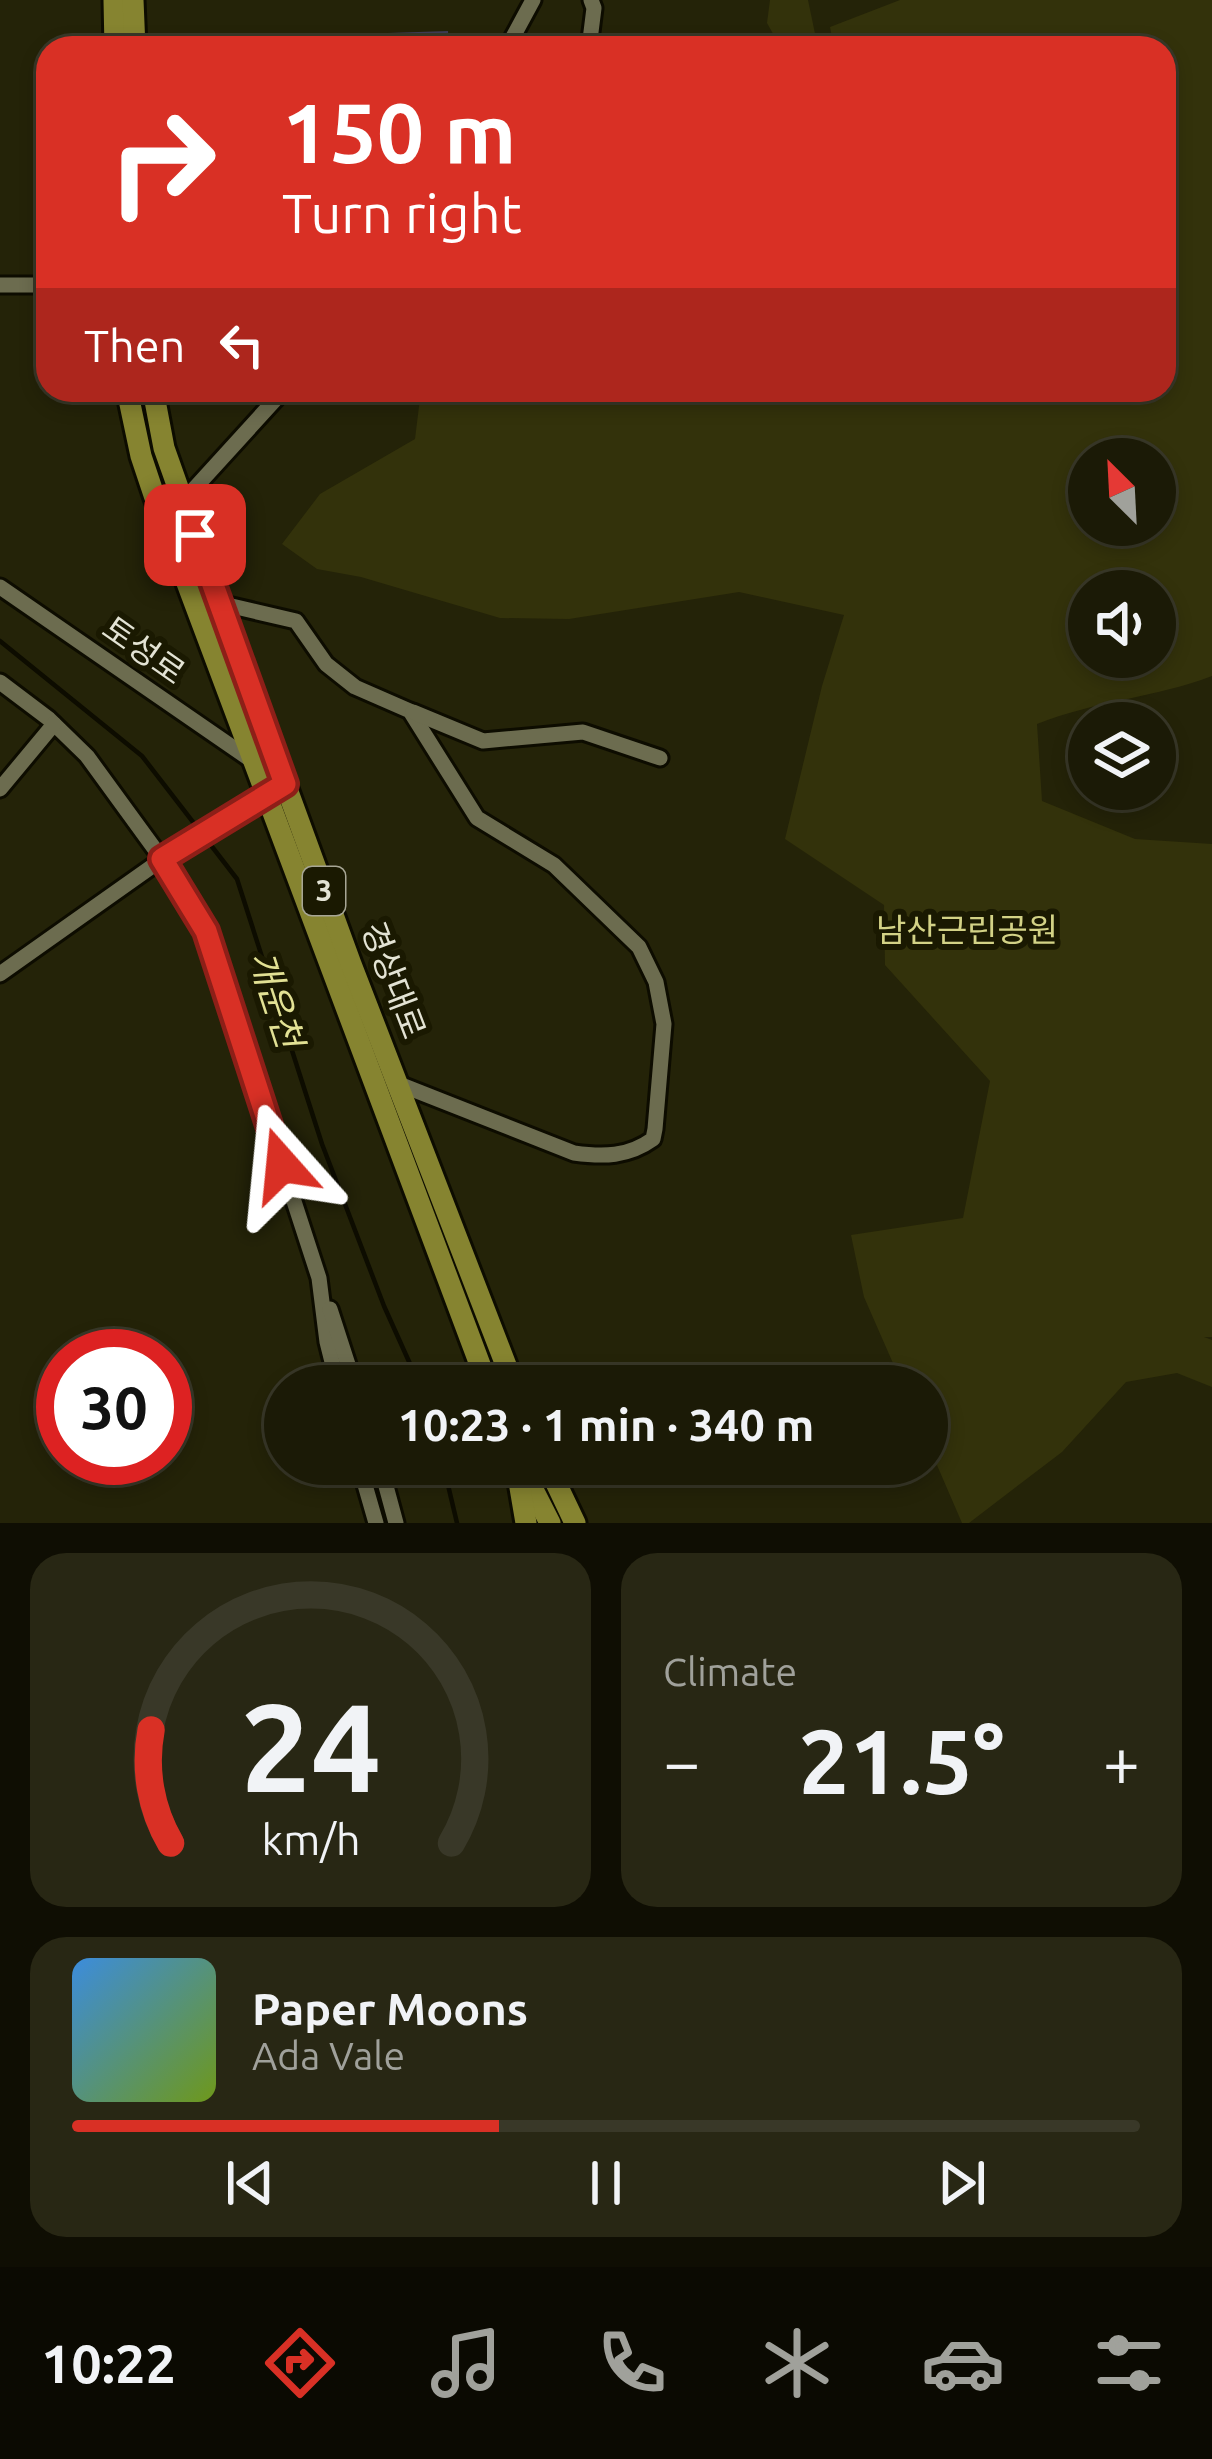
<!DOCTYPE html>
<meta charset="utf-8">
<style>
:root{--surface:#1b1a06;--page:#282714;--text:#f1f3f6;--muted:#a0a19b;--line:#393828;--accent:#d93025}
body{margin:0;font-family:Ubuntu,"Noto Sans KR",sans-serif;background:var(--page);color:var(--text);height:100vh;display:flex;flex-direction:column;font-size:45px;white-space:nowrap}
*{box-sizing:border-box;margin:0}
p{font-size:39px;color:var(--muted)}
.icon{flex:none;width:66px;height:66px;fill:none;stroke:currentColor;stroke-width:2;stroke-linecap:round;stroke-linejoin:round}
.map{position:relative;height:1523px;overflow:hidden}
.details{display:flex;flex-direction:column;gap:30px;padding:30px;background:#0f0e03;flex:1}
.details>*{flex:none}
.banner{position:absolute;left:36px;top:36px;width:1140px;height:366px;border-radius:36px;box-shadow:0 6px 18px #0003,0 0 0 3px var(--line);background:#d93025;color:#fff;overflow:hidden}
.needle{width:78px;rotate:336deg}
.fabs{position:absolute;left:1068px;top:438px;display:grid;gap:24px}
.fabs a{display:grid;place-items:center;width:108px;height:108px;border-radius:50%;background:var(--surface);box-shadow:0 6px 18px #0003,0 0 0 3px var(--line);font-size:60px}
.speed{position:absolute;left:36px;top:1329px;display:flex;gap:24px;font-size:60px;font-weight:700;text-align:center}
.speed>*{display:grid;place-content:center;width:156px;height:156px;border-radius:50%;background:var(--surface);box-shadow:0 6px 18px #0003,0 0 0 3px var(--line);line-height:1}
.speed .limit{border:18px solid #d22;background:#fff;color:#111}
.pin{position:absolute;display:grid;place-items:center;width:102px;height:102px;color:#fff;margin:-51px;border-radius:24px;box-shadow:0 6px 18px #0006}
.me{position:absolute;width:132px;margin:-66px;rotate:342deg;stroke-linejoin:round;filter:drop-shadow(0 0 9px #0008)}
.turn{display:flex;align-items:center;gap:42px;height:252px;padding:0 48px;font-size:54px}
.turn .icon{width:156px;height:156px;stroke-width:2.5}
.turn b{display:block;font-size:84px;line-height:102px}
.then{display:flex;align-items:center;height:114px;padding:0 48px;background:#0003;gap:24px;font-size:45px}
.big{font-size:90px;font-weight:700;line-height:1.1}
.details .card{flex:1;display:flex;flex-direction:column;justify-content:center;gap:18px;min-width:0;padding:0 42px;border-radius:36px;background:var(--page)}
.details .dial{align-items:center;gap:0}
.dial svg{height:312px;overflow:visible;fill:none;stroke:var(--line);stroke-width:7;stroke-linecap:round;text-anchor:middle}
.dial text{fill:var(--text);stroke:none}
.song{display:flex;align-items:center;gap:36px}
.cover{width:144px;height:144px;border-radius:18px;background:linear-gradient(135deg,hsl(210 70% 55%),hsl(80 70% 35%))}
.played{height:12px;border-radius:6px;background:linear-gradient(90deg,var(--accent) 40%,var(--line) 40%)}
.keys{display:flex;justify-content:space-around;direction:ltr}
.heat{display:flex;justify-content:space-between;align-items:center;font-size:66px;direction:ltr}
.details .tiles{flex:1;display:grid;gap:30px;grid-template-columns:1fr 1fr}
.card:last-child{grid-column:span 2}
.trip{position:absolute;left:264px;top:1365px;width:684px;height:120px;border-radius:60px;background:var(--surface);box-shadow:0 6px 18px #0003,0 0 0 3px var(--line);font-weight:700;line-height:120px;text-align:center}
.tabs{display:flex;height:192px;justify-content:space-around;align-items:center;background:#0b0a02;color:var(--muted)}
.tabs .icon{width:84px;height:84px}
.tabs .on{color:var(--accent)}
.tabs b{font-size:54px;color:var(--text)}
.map>svg:first-child{display:block}
.green{fill:#33320b;fill-rule:evenodd}
.lines{fill:none;stroke-linecap:round;stroke-linejoin:round}
.stream{stroke:#0d0c00;stroke-width:4.5}
.building{fill:#3f3c55}
.minor-casing{stroke:#0d0c00;stroke-width:21}
.major-casing{stroke:#0d0c00;stroke-width:27}
.minor{stroke:#6c6c4f;stroke-width:15}
.major{stroke:#868430;stroke-width:21}
.route-casing{stroke:#8d1f18;stroke-width:30}
.route{stroke:#d93025;stroke-width:21}
.labels{text-anchor:middle;stroke-width:12;stroke-linejoin:round;paint-order:stroke}
.shield{fill:#1a1901;stroke:#a7a695;stroke-width:3}
.shield-label{font-size:30px;font-weight:bold;fill:#e3e3d4}
.street-label{font-size:33px;fill:#e3e3d4;stroke:#1a1901}
.park-label{font-size:33px;fill:#d3d286;stroke:#1a1901}
.water-label{font-size:36px;font-style:italic;fill:#e2e194;stroke:#1a1901}
</style>
<div class="map">
<svg width="1212" height="1523" viewBox="0 0 1212 1523">
<rect width="100%" height="100%" fill="#242308"/>
<!-- green -->
<g class="green">
<path d="M 770,0 L 808,0 L 818,48 L 781,48 L 767,23 Z"/>
<path d="M 900,0 L 1212,0 L 1212,676 C 1154,698 1094,701 1037,724 L 1042,801 L 1135,839 L 1212,844 L 1212,1337 L 1204,1337 L 1212,1340 L 1212,1387 L 1177,1373 L 1126,1382 L 1062,1452 L 969,1523 L 962,1523 L 927,1442 L 927,1386 L 903,1386 L 864,1297 L 851,1235 L 963,1218 L 990,1081 L 885,965 L 884,905 L 785,839 L 822,686 L 844,615 L 739,592 L 569,619 L 500,618 L 361,577 L 317,569 L 282,544 L 320,494 L 415,439 L 421,390 L 1164,390 L 1164,48 L 834,48 L 830,27 ZM 1089,459 L 1155,459 L 1155,525 L 1089,525 ZM 1089,591 L 1155,591 L 1155,657 L 1089,657 Z"/>
</g>
<g class="lines">
<!-- stream -->
<g class="stream">
<path d="M 0,641 L 142,756 L 237,879 L 322,1144 L 384,1306 L 420,1386"/>
<path d="M 443,1464 L 457,1523"/>
</g>
</g>
<!-- building -->
<path class="building" d="M 448,31 L 449,48 L 327,48 L 327,35 Z"/>
<g class="lines">
<defs>
<g id="minor">
<path d="M 507,48 L 533,0"/>
<path d="M 589,48 L 594,8 L 591,0"/>
<path d="M 0,285 L 48,285"/>
<path d="M 183,501 L 284,390"/>
<path d="M 0,587 L 254,762"/>
<path d="M 219,603 L 296,621 L 326,664 L 355,687 L 410,711 L 477,818 L 554,865 L 639,947 L 656,982 L 664,1024 L 655,1129 L 653,1139 C 628,1157 603,1157 574,1153 L 399,1084"/>
<path d="M 0,682 L 49,719 L 87,756 L 162,859 L 206,931 L 319,1278 L 327,1342 L 338,1386"/>
<path d="M 413,712 L 483,741 L 583,732 L 660,758"/>
<path d="M 0,789 L 54,724"/>
<path d="M 0,974 L 171,853 L 272,790"/>
<path d="M 330,1309 L 355,1386"/>
<path d="M 359,1464 L 376,1523"/>
<path d="M 380,1464 L 396,1523"/>
</g>
<g id="major">
<path d="M 114,0 L 115,48"/>
<path d="M 133,0 L 135,48"/>
<path d="M 127,390 L 141,456 L 154,495 L 488,1386"/>
<path d="M 153,390 L 164,448 L 219,603 L 351,964 L 514,1386"/>
<path d="M 520,1464 L 550,1523"/>
<path d="M 547,1464 L 575,1523"/>
<path d="M 518,1476 L 526,1523"/>
</g>
</defs>
<!-- minor casing -->
<use href="#minor" class="minor-casing"/>
<!-- major casing -->
<use href="#major" class="major-casing"/>
<!-- minor -->
<use href="#minor" class="minor"/>
<!-- major -->
<use href="#major" class="major"/>
</g>
<g class="lines">
<defs>
<path id="route" d="M 195,535 L 285,784 L 162,859 L 206,931 L 282,1165"/>
</defs>
<!-- route casing -->
<use href="#route" class="route-casing"/>
<!-- route -->
<use href="#route" class="route"/>
</g>
<g class="labels">
<!-- shield labels -->
<rect class="shield" x="303" y="867" width="42" height="48" rx="9"/>
<g class="shield-label">
<text x="324" y="901">3</text>
</g>
<!-- street labels -->
<g class="street-label">
<text transform="translate(144 650) rotate(35)" y="12">토성로</text>
<text transform="translate(394 980) rotate(69)" y="12">경상대로</text>
</g>
<!-- park labels -->
<g class="park-label">
<text x="967" y="942">남산근린공원</text>
</g>
<!-- water labels -->
<g class="water-label">
<text transform="translate(276 999) rotate(72)" y="13">개운천</text>
</g>
</g>
</svg>
<div class="fabs">
<a><svg class="needle" viewBox="-14 -14 28 28"><path d="M0-13l5 13h-10z" fill="#e53935"/><path d="M0 13l5-13h-10z" fill="#a0a19b"/></svg></a>
<a><svg class="icon" aria-label="sound" viewBox="0 0 24 24"><path d="M4 9h4l5-4v14l-5-4H4zM17 9q2 3 0 6"/></svg></a>
<a><svg class="icon" aria-label="layers" viewBox="0 0 24 24"><path d="M12 4l9 5-9 5-9-5zM3 14l9 5 9-5"/></svg></a>
</div>
<div class="speed"><div class="limit">30</div></div>
<div class="pin" style="left:195px;top:535px;background:#d93025"><svg class="icon" aria-label="arrive" viewBox="0 0 24 24"><path d="M6 21V4h12l-3 4 3 4H6"/></svg></div>
<svg class="me" style="left:282px;top:1165px" viewBox="-20 -20 40 40"><path d="M0-17L14 15 0 8-14 15z" fill="#d93025" stroke="#fff" stroke-width="4"/></svg>
<div class="trip">10:23 · 1 min · 340 m</div>
<div class="banner">
<div class="turn"><svg class="icon" aria-label="right" viewBox="0 0 24 24"><path d="M7 20v-9h11M14 6l5 5-5 5"/></svg><div><b>150 m</b>Turn right</div></div>
<div class="then">Then<svg class="icon" aria-label="left" viewBox="0 0 24 24"><path d="M17 20v-9H6M10 6l-5 5 5 5"/></svg></div>
</div>
</div>
<section class="details">
<div class="tiles">
<div class="card dial"><svg viewBox="0 0 100 80">
<path d="M14 69A42 42 0 1 1 86 69"/>
<path d="M14 69A42 42 0 0 1 9 40" stroke="#d93025"/>
<text x="50" y="56" font-size="32" font-weight="700">24</text>
<text x="50" y="72" font-size="11">km/h</text>
</svg></div>
<div class="card"><p>Climate</p>
<div class="heat"><a>−</a><b class="big">21.5°</b><a>+</a></div>
</div>
<div class="card">
<div class="song"><i class="cover"></i><div><b>Paper Moons</b><p>Ada Vale</p></div></div>
<div class="played"></div>
<div class="keys"><svg class="icon" aria-label="previous" viewBox="0 0 24 24"><path d="M18 5L8 12l10 7zM5 5v14"/></svg><svg class="icon" aria-label="pause" viewBox="0 0 24 24"><path d="M8 5v14M16 5v14"/></svg><svg class="icon" aria-label="next" viewBox="0 0 24 24"><path d="M6 5l10 7-10 7zM19 5v14"/></svg></div>
</div>
</div>
</section>
<nav class="tabs">
<b>10:22</b>
<svg class="icon on" aria-label="directions" viewBox="0 0 24 24"><path d="M12 3l9 9-9 9-9-9zM9 14v-3h6M13 9l2 2-2 2"/></svg>
<svg class="icon" aria-label="music" viewBox="0 0 24 24"><path d="M9 18V5l10-2v13"/><circle cx="6" cy="18" r="3"/><circle cx="16" cy="16" r="3"/></svg>
<svg class="icon" aria-label="phone" viewBox="0 0 24 24"><path d="M5 4h4l2 5-3 2q2 4 5 5l2-3 5 2v4C11 20 4 13 5 4z"/></svg>
<svg class="icon" aria-label="climate" viewBox="0 0 24 24"><path d="M12 3v18M4 7l16 10M4 17L20 7"/></svg>
<svg class="icon" aria-label="car" viewBox="0 0 24 24"><path d="M5 17H2v-5l4-1 3-4h7l3 4 3 1v5h-3M9 17h6M6 11h13"/><circle cx="7" cy="17" r="2"/><circle cx="17" cy="17" r="2"/></svg>
<svg class="icon" aria-label="filters" viewBox="0 0 24 24"><path d="M4 7h16M4 17h16"/><circle cx="9" cy="7" r="2"/><circle cx="15" cy="17" r="2"/></svg>
</nav>
